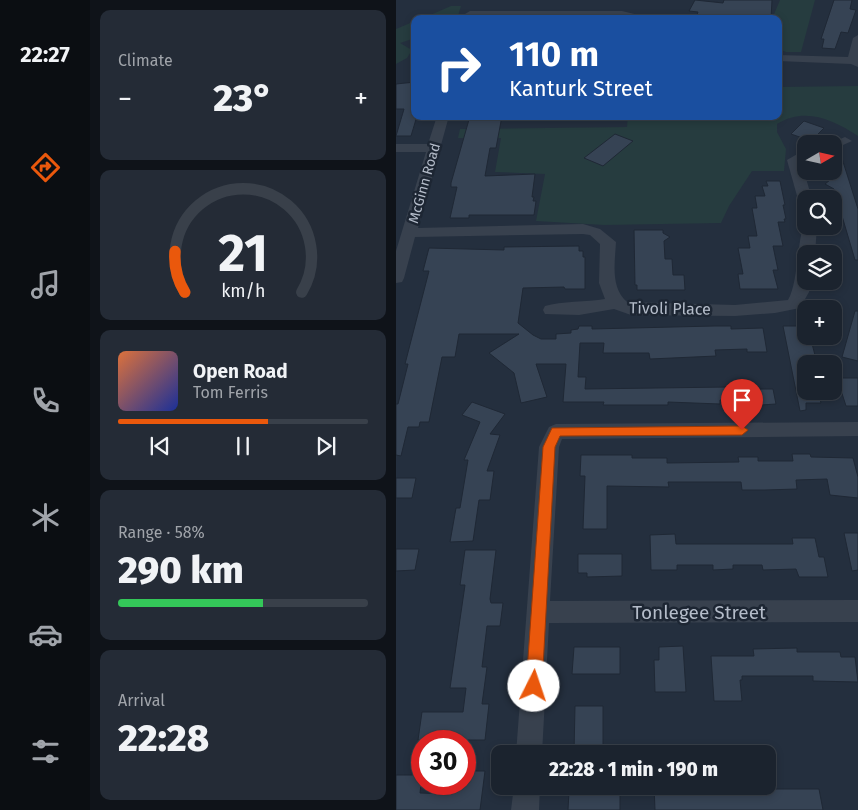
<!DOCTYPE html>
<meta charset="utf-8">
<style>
:root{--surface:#1b232e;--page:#242b36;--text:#f1f3f6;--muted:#a0a4aa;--line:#39404a;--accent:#ea580c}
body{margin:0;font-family:"Fira Sans",sans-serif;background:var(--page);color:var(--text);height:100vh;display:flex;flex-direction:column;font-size:19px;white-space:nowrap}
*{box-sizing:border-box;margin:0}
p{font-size:16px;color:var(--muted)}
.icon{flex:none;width:28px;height:28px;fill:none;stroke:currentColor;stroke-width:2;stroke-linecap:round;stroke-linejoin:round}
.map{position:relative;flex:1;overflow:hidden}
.side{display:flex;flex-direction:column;gap:10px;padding:10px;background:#0f1319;width:306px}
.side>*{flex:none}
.guide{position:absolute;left:15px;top:15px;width:371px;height:105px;border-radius:10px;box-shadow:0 2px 8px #0003,0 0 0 1px var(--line);background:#1a4fa0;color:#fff;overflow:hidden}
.needle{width:32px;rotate:81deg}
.fabs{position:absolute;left:401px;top:135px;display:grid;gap:10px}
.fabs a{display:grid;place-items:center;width:45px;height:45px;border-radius:10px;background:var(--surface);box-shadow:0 2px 8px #0003,0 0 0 1px var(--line);font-size:25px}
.speed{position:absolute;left:15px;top:730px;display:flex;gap:10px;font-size:25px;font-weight:700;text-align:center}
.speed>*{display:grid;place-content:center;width:65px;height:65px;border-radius:50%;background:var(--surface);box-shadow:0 2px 8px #0003,0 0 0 1px var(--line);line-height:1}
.speed .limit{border:8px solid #d22;background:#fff;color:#111}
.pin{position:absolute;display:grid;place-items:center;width:42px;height:42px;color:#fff;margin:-51px -21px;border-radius:50% 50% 50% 0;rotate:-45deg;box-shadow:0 0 5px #0007}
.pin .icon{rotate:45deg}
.me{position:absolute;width:55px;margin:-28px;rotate:4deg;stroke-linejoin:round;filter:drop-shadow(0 0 4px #0008)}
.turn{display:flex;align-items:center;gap:18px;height:105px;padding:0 15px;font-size:22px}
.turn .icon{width:65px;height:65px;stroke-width:2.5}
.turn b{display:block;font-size:35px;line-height:42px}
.big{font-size:38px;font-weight:800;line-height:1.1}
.side .tile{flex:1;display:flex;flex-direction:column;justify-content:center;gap:8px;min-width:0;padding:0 18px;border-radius:10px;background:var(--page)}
.side .dial{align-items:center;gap:0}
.dial svg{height:130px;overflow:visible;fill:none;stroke:var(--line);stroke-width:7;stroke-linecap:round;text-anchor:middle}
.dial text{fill:var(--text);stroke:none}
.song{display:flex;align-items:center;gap:15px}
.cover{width:60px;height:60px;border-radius:8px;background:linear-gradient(135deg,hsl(20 70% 55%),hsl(230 70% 35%))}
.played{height:5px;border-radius:2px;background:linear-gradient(90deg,var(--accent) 60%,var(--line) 60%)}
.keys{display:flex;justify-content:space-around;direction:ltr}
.heat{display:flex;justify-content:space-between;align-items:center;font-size:28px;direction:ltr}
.charge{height:8px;border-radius:4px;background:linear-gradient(90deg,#34c759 58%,var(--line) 0)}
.trip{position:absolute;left:95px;top:745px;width:285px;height:50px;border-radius:10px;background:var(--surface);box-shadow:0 2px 8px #0003,0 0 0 1px var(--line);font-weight:800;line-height:50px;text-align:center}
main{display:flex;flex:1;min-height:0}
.tabs{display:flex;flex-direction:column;width:90px;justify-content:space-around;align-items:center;background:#0b0e12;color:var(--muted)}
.tabs .icon{width:35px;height:35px}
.tabs .active{color:var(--accent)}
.tabs b{font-size:22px;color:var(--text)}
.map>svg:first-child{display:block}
.green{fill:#263c3f}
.building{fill:#364354;stroke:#1f2835}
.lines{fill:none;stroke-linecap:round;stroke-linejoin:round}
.minor{fill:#38414e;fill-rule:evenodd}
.route{fill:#ea580c;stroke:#983908}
.labels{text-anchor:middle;stroke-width:5;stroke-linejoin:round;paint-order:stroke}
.far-street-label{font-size:14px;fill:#b4bcc9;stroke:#1d2633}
.street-label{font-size:16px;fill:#b4bcc9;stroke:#1d2633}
.near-street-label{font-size:19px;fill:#b4bcc9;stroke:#1d2633}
</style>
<main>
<nav class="tabs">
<b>22:27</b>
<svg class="icon active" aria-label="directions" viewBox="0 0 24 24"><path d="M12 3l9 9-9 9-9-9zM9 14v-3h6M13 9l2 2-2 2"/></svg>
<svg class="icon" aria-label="music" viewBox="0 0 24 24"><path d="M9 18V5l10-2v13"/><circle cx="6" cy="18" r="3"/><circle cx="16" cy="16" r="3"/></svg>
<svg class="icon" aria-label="phone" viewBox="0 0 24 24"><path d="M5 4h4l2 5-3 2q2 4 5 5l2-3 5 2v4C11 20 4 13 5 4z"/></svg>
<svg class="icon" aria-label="climate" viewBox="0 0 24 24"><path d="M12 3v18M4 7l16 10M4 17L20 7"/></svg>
<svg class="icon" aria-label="car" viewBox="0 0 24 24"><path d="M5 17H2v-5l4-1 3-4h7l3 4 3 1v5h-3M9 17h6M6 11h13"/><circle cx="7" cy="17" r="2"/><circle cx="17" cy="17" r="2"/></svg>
<svg class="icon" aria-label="filters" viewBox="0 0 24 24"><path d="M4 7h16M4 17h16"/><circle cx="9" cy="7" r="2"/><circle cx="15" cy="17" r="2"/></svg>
</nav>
<section class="side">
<div class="tile"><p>Climate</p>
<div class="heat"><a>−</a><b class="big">23°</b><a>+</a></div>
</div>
<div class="tile dial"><svg viewBox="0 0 100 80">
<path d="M14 69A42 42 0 1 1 86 69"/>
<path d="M14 69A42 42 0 0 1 8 44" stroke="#ea580c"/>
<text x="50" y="56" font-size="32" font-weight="700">21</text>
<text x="50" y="72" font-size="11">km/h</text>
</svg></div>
<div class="tile">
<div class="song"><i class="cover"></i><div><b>Open Road</b><p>Tom Ferris</p></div></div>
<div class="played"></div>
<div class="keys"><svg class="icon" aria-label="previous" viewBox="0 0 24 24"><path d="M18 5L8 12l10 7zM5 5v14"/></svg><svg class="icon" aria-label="pause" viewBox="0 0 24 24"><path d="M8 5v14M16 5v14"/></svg><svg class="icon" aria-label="next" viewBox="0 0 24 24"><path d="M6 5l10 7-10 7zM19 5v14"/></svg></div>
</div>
<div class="tile"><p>Range · 58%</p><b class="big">290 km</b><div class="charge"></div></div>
<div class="tile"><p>Arrival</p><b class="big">22:28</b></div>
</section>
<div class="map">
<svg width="462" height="810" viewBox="0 0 462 810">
<rect width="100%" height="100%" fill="#242f3e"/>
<!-- green -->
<g class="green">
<path d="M 384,0 L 419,0 L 405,52 L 390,52 L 383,49 L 382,19 L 376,19 Z"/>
<path d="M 55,6 L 65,6 L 61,19 L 25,19 Z"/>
<path d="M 19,21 L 19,38 L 4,43 L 16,50 L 11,58 L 0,64 L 0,29 Z"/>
<path d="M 462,86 L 462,136 C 436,119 409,107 381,124 L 381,132 L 390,149 L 388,171 L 356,171 L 333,206 L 325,223 L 208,225 L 140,221 L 149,174 L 99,172 L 105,138 L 62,138 L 64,129 L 231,127 L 232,116 L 382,116 L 383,87 Z"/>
</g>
<!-- building -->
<g class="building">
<path d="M 299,0 L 327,3 L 328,0 L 376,0 L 375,19 L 315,19 L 301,15 L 302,12 L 293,11 Z"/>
<path d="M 438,0 L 456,0 L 454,9 L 460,10 L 453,30 L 452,33 L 445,32 L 439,49 L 426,48 L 428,39 L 425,39 Z"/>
<path d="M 19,82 L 19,116 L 21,116 L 15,136 L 0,136 L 8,109 L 0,109 L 0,84 Z"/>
<path d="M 74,116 L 106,116 L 100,148 L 94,148 L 89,176 L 139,174 L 136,197 L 138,197 L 137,201 L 140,201 L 138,215 L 73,215 L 73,218 L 54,218 L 61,187 L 55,187 L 55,183 Z"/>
<path d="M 408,121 L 428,128 L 415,141 L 395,134 Z"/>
<path d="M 219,134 L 237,141 L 207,166 L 188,158 Z"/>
<path d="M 443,149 L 462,209 L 462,260 L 459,260 L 438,189 L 429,184 L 434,180 L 431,171 L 438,171 L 438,151 Z"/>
<path d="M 370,181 L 384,181 L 389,205 L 387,205 L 390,219 L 388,219 L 389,222 L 382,222 L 387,246 L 377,246 L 382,270 L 377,270 L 382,289 L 344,289 L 342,274 L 347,274 L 342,248 L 354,248 L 352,236 L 361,236 L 356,208 L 361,208 L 359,196 L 369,196 L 366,186 L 372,186 Z"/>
<path d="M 238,230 L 267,230 L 267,233 L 274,237 L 268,241 L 269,259 L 276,259 L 277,275 L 288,275 L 289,290 L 241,290 L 241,285 L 239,285 Z"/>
<path d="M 183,246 L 183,251 L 187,251 L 187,257 L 189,257 L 189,289 L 169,289 L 168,287 L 127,288 L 122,323 L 137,335 L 145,339 L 160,339 L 160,334 L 175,333 L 175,330 L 182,329 L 183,326 L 196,326 L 196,329 L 318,326 L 335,326 L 335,329 L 367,328 L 371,352 L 351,352 L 351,349 L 319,350 L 320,356 L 254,359 L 253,353 L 207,353 L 208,343 L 184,343 L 182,377 L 190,377 L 189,389 L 332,387 L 334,400 L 324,400 L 324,404 L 272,402 L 272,405 L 207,405 L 208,402 L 167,402 L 170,364 L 140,364 L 151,397 L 125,403 L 118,373 L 93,353 L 123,334 L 63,334 L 59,357 L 46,357 L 33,422 L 24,422 L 23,427 L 12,427 L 5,456 L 0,455 L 0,404 L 2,404 L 12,364 L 9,364 L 33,271 L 27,271 L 33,248 L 108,250 L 108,247 Z"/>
<path d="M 459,311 L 462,311 L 462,361 L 446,357 Z"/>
<path d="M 387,326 L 410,326 L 410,336 L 414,336 L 420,359 L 410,359 L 410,391 L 422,391 L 425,403 L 410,403 L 410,410 L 404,411 Z"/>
<path d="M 441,378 L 462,378 L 462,406 L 450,406 Z"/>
<path d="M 348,389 L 377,389 L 380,404 L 350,406 Z"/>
<path d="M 76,402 L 109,414 L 94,434 L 104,435 L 91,471 L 98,471 L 94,500 L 83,500 L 77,541 L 54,542 L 60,508 L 64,508 L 72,460 L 68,460 L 84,422 L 66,415 Z"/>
<path d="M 396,454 L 414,454 L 415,457 L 457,458 L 462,477 L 462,498 L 434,495 L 431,479 L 400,480 L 401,489 L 369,490 L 346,490 L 345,482 L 272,482 L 273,487 L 211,486 L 211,529 L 187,529 L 189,476 L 184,476 L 185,455 L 236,455 L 236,458 L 271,458 L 271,463 L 343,462 L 342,457 L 362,457 L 362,461 L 397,461 Z"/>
<path d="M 0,478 L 20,478 L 16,498 L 0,498 Z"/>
<path d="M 448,533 L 462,533 L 462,570 L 456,571 Z"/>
<path d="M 279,534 L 280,544 L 397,544 L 396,538 L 419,538 L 423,557 L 428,557 L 432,577 L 403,577 L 400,569 L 367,570 L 366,565 L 337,565 L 337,569 L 317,570 L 317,565 L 281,565 L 281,570 L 255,570 L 254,535 Z"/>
<path d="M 0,549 L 23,549 L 19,570 L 0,571 Z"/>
<path d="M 69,550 L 100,550 L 94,599 L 95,603 L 107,603 L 104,626 L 91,626 L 86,667 L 91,667 L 86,704 L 93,704 L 89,740 L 22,740 L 26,712 L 67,712 L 70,688 L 54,688 L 69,585 L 64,585 Z"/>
<path d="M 182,554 L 226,554 L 226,576 L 191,577 L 191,573 L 182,573 Z"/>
<path d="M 287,646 L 290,692 L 259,692 L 258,660 L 263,660 L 263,647 Z"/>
<path d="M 178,647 L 224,647 L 224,674 L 176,674 Z"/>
<path d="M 401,648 L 401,652 L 444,652 L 445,657 L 459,657 L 462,682 L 417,681 L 417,676 L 346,676 L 346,680 L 344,680 L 346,701 L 318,701 L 315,656 L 358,656 L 357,649 Z"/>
<path d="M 179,706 L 207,706 L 207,754 L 178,754 Z"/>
<path d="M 69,771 L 89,771 L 84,810 L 0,810 L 0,775 L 26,775 L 24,793 L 56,794 L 58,784 L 69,784 Z"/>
<path d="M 258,786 L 361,786 L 361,789 L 423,789 L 427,810 L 259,810 Z"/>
<path d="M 173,791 L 224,792 L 224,810 L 172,810 Z"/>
</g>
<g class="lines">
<!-- minor -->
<g class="minor">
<path d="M 74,11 L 226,11 L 259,19 L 70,16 L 69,14 Z"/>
<path d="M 462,35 L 462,67 L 455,64 L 382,61 L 382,55 L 452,57 L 457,38 Z"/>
<path d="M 41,116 L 53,116 L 22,228 L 187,224 L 204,229 L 220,242 C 219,262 214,287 231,302 L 339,305 L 392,300 C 403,282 401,231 410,223 L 410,226 L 421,226 L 419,254 L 410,254 L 410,281 L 415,281 L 413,292 L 404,308 L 379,313 L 339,316 L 235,315 L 218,309 L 183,315 L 149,314 L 147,310 L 149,306 C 165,301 191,302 209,299 L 203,283 L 204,244 L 194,235 L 187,234 L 19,237 L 8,278 L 6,282 L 0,283 L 0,251 L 30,152 L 0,152 L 0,144 L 32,144 Z"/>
<path d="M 449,137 L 456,141 L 438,149 L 438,144 L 432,144 Z"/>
<path d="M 410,149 L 410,159 L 405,161 L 416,199 L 410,199 L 410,207 L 403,203 L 391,160 Z"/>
<path d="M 462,422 L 462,436 L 166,439 L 163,447 L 154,601 L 462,600 L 462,622 L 153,623 L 146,754 L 120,754 L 143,447 L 153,427 L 160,424 Z"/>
<path d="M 118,786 L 144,786 L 143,810 L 115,810 Z"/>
</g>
</g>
<!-- route -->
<path class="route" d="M 346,426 L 352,430 L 346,435 L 164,436 L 159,447 L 146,686 L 143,691 L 138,693 L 133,691 L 130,686 L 147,447 L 156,428 Z"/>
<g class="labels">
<!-- far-street labels -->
<g class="far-street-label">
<text transform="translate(28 183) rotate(-74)" y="5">McGinn Road</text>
</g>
<!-- street labels -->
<g class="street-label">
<text transform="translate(274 308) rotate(1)" y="6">Tivoli Place</text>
</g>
<!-- near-street labels -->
<g class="near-street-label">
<text x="303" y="619">Tonlegee Street</text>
</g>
</g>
</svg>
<div class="fabs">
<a><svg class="needle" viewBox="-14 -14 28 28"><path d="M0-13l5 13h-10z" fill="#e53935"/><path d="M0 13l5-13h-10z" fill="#a0a4aa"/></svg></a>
<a><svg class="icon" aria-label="search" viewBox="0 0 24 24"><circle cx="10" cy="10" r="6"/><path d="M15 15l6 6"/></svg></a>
<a><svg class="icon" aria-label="layers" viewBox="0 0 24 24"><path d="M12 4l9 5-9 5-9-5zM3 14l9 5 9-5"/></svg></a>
<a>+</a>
<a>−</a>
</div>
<div class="speed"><div class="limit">30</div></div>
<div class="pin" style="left:346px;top:430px;background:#d93025"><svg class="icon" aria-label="arrive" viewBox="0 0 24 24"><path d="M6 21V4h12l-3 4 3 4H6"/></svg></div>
<svg class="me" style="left:138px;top:686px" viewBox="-20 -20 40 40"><circle r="19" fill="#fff"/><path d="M0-13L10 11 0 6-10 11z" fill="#ea580c"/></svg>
<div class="trip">22:28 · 1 min · 190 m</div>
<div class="guide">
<div class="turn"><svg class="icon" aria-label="right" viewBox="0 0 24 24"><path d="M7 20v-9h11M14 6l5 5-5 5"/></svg><div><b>110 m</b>Kanturk Street</div></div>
</div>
</div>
</main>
